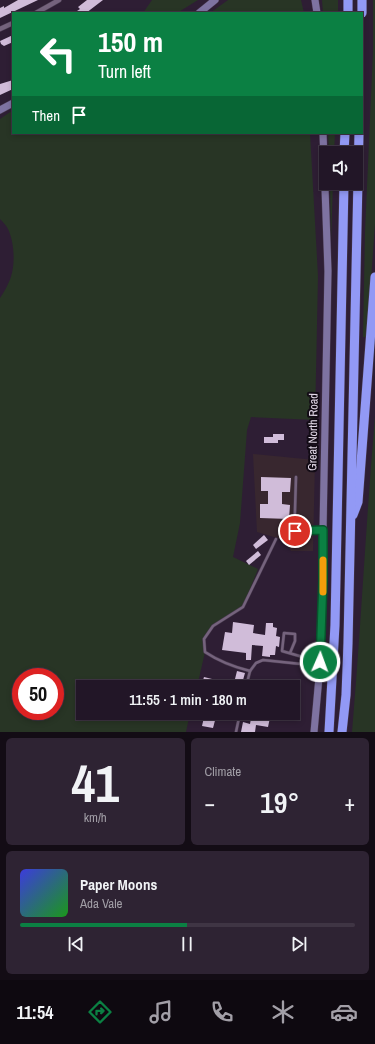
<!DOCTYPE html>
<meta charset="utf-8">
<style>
:root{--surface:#221627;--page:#2e2333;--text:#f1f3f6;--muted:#a29fa7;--line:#3f3544;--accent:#0b8043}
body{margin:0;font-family:"Archivo Narrow",sans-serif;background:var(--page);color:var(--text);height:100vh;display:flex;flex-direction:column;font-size:15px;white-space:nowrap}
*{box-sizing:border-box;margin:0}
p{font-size:13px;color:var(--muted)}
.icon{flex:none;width:22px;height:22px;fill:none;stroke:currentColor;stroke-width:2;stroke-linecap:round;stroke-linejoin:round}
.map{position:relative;height:732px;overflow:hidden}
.sheet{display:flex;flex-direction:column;gap:6px;padding:6px;background:#130c15;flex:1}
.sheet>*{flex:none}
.guide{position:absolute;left:12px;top:12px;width:351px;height:122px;border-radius:0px;box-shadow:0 2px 6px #0003,0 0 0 1px var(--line);background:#0b8043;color:#fff;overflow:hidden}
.controls{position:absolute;left:319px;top:146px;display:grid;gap:8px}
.controls a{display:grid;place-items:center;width:44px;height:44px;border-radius:0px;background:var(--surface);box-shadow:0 2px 6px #0003,0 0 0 1px var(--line);font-size:20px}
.speed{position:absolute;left:12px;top:668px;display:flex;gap:8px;font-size:20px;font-weight:700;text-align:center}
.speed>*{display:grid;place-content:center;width:52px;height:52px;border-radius:50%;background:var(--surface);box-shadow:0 2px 6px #0003,0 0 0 1px var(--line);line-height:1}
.speed .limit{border:6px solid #d22;background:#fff;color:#111}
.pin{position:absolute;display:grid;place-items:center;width:34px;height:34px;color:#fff;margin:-17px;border:2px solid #fff;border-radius:50%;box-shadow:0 1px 4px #0007}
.me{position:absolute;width:44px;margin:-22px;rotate:2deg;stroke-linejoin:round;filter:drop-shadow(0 0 3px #0008)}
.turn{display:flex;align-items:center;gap:14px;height:84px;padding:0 20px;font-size:18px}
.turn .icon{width:52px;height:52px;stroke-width:2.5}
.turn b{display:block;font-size:28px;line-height:34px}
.then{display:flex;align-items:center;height:38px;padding:0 20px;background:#0003;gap:8px;font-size:15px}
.big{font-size:30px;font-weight:600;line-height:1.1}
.sheet .widget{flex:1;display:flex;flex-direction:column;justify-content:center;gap:6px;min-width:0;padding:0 14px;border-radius:6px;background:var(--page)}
.sheet .dial{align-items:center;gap:0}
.dial b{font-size:52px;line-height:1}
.song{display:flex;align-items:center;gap:12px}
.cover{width:48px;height:48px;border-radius:6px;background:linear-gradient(135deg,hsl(240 70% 55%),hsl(120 70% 35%))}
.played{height:4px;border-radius:2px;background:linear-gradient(90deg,var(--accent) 50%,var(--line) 50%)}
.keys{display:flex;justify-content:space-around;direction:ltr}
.heat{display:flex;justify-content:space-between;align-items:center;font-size:22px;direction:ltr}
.sheet .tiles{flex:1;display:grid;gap:6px;grid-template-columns:1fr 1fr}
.widget:last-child{grid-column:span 2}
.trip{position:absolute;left:76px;top:680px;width:224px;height:40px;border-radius:0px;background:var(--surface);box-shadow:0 2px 6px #0003,0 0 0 1px var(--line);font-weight:600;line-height:40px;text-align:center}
.tabs{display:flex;height:64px;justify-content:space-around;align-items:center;background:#0e0910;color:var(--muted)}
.tabs .icon{width:28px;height:28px}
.tabs .selected{color:var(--accent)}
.tabs b{font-size:18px;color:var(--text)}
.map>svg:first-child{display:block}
.commercial{fill:#38272f}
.green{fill:#283525;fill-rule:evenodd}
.building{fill:#d0bcd9}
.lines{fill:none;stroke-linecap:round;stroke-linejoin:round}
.service-casing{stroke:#47394d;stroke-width:3.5}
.minor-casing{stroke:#47394d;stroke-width:5.5}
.secondary-casing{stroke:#47394d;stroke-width:8}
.motorway-casing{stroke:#47394d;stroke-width:10}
.service{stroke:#75637d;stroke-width:2.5}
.minor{stroke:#75637d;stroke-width:4.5}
.secondary{stroke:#7e73a1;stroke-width:7}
.motorway{stroke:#9299f5;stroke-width:9}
.route-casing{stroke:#07532c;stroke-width:10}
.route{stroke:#0b8043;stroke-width:7}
.slow{stroke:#f59e0b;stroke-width:7}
.labels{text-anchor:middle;stroke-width:4;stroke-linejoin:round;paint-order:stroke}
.street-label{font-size:12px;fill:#e3d9e8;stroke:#120b15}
</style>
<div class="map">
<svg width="375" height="732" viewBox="0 0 375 732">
<rect width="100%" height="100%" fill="#2e1e34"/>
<!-- commercial -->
<path class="commercial" d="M 253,454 L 315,460 L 313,551 L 291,551 L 284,540 L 257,532 Z"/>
<!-- green -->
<g class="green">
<path d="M 152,0 L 198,0 L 177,13 L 143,13 Z"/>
<path d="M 228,0 L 301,0 L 304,13 L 210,13 Z"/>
<path d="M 322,0 L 338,0 L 338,13 L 323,13 Z"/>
<path d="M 373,0 L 375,0 L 375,224 L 367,337 L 363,337 L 365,232 L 373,51 Z"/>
<path d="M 13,110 L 13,133 L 310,133 L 318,276 L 315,420 L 251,417 L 247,430 L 240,523 L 233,557 L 258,569 L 243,607 L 214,626 L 204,639 L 205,652 L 197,687 L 83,687 L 83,713 L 190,713 L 186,732 L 0,732 L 0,298 C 3,293 6,289 8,284 C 16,269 15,244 8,229 C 6,225 3,222 0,219 L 0,119 ZM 21,677 L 55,677 L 55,711 L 21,711 Z"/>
<path d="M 328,133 L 335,133 L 334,153 L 329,153 Z"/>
<path d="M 330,183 L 333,183 L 331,242 Z"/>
<path d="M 375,416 L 375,732 L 352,732 C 361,627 366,521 375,416 Z"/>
</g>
<!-- building -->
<g class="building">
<path d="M 18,0 L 38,0 L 0,18 L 0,8 L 4,6 L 4,8 Z"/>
<path d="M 87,0 L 103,0 L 86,13 L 74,13 L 80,9 L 78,7 Z"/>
<path d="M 13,35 L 13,42 L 4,46 L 1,44 L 0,41 Z"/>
<path d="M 13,80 L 13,89 L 0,95 L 0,84 Z"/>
<path d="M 273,434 L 284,434 L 284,440 L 278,440 L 278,443 L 264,443 L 264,437 L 273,437 Z"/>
<path d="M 261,477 L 291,478 L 290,492 L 282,492 L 282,504 L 290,505 L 289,519 L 260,518 L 260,504 L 268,504 L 268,491 L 261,491 Z"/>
<path d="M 264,535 L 268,540 L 256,549 L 253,545 Z"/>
<path d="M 258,551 L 261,555 L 249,565 L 246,561 Z"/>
<path d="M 233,622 L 254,625 L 253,633 L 265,635 L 266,623 L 273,623 L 273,627 L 277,628 L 276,636 L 280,637 L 279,647 L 276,646 L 275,655 L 270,655 L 270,657 L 262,656 L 263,646 L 252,645 L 251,660 L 246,660 L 246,653 L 222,650 L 225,632 L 232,633 Z"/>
<path d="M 237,671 L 245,673 L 241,687 L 233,687 Z"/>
<path d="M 204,677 L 212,679 L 210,687 L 201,687 Z"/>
<path d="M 205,713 L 217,713 L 213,728 L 202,726 Z"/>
<path d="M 252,713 L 271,713 L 268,727 L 256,725 L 255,732 L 241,732 L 243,722 L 250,724 Z"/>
</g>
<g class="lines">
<defs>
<g id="service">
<path d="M 295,531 L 322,530"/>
<path d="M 276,539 L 243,607 L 213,626 L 204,639 L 205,652 C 220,662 234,667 250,671 L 256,663 L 263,660 L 320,666"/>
<path d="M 294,543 L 296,477"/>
<path d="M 290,653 L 295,641 L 295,634 L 284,633 L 282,651 L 320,662"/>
<path d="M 246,687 L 250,671"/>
<path d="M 236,732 L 240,713"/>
</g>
<g id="minor">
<path d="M 36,13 L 59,0"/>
<path d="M 0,29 L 13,23"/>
</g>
<g id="secondary">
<path d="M 315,0 L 317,13"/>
<path d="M 199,13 L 215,0"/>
<path d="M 0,110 L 13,103"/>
<path d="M 314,732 L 320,666 L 323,580 L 323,530 L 328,271 L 323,133"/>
</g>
<g id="motorway">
<path d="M 348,13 L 348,0"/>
<path d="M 362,13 L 362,0"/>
<path d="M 344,153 L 345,133"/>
<path d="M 353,515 L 358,502 L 359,489 L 375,277"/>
<path d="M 329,732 L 335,625 L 344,183"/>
<path d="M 342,732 L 346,695 L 348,643 L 359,133"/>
</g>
</defs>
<!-- service casing -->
<use href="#service" class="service-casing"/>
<!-- minor casing -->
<use href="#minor" class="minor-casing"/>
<!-- secondary casing -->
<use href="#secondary" class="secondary-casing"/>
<!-- motorway casing -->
<use href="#motorway" class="motorway-casing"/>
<!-- service -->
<use href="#service" class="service"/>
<!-- minor -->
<use href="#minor" class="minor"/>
<!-- secondary -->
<use href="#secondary" class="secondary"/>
<!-- motorway -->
<use href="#motorway" class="motorway"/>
</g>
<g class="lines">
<defs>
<path id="route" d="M 295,531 L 323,530 L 323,580 L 320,662"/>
</defs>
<!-- route casing -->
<use href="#route" class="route-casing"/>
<!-- route -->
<use href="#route" class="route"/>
<!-- slow -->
<path class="slow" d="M 323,592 L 323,560"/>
</g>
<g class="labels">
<!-- street labels -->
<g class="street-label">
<text transform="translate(313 432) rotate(-89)" y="4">Great North Road</text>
</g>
</g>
</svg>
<div class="controls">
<a><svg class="icon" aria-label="sound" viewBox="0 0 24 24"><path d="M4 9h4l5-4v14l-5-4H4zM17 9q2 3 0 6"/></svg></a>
</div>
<div class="speed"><div class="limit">50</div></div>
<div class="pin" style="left:295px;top:531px;background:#d93025"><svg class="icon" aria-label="arrive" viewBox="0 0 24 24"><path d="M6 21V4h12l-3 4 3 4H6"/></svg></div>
<svg class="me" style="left:320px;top:662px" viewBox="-20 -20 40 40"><circle r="17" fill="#0b8043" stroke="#fff" stroke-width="3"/><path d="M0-11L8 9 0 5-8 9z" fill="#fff"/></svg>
<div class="trip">11:55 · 1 min · 180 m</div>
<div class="guide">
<div class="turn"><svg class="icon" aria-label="left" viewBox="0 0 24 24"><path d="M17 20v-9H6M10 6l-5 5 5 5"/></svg><div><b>150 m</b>Turn left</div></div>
<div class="then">Then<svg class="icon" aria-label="arrive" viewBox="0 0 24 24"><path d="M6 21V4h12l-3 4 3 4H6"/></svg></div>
</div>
</div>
<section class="sheet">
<div class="tiles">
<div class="widget dial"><b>41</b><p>km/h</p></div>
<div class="widget"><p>Climate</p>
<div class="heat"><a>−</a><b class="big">19°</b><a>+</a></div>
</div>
<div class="widget">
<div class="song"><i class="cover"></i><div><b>Paper Moons</b><p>Ada Vale</p></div></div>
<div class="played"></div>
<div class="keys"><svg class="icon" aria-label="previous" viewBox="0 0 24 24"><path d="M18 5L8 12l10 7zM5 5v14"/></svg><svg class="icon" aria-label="pause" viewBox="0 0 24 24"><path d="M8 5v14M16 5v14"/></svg><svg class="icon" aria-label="next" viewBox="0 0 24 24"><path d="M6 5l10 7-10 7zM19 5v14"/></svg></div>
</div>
</div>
</section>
<nav class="tabs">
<b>11:54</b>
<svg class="icon selected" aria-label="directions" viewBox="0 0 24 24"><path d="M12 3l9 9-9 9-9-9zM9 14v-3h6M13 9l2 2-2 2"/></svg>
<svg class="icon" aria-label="music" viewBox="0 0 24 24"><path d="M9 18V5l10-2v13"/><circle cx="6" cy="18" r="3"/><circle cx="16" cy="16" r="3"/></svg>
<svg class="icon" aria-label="phone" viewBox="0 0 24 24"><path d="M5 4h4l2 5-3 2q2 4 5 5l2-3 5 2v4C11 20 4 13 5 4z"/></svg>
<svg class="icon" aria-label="climate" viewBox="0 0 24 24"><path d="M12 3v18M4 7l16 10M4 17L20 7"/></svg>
<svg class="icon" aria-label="car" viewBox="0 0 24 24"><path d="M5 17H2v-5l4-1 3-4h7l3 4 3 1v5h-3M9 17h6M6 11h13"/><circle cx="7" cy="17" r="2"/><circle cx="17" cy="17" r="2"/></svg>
</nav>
